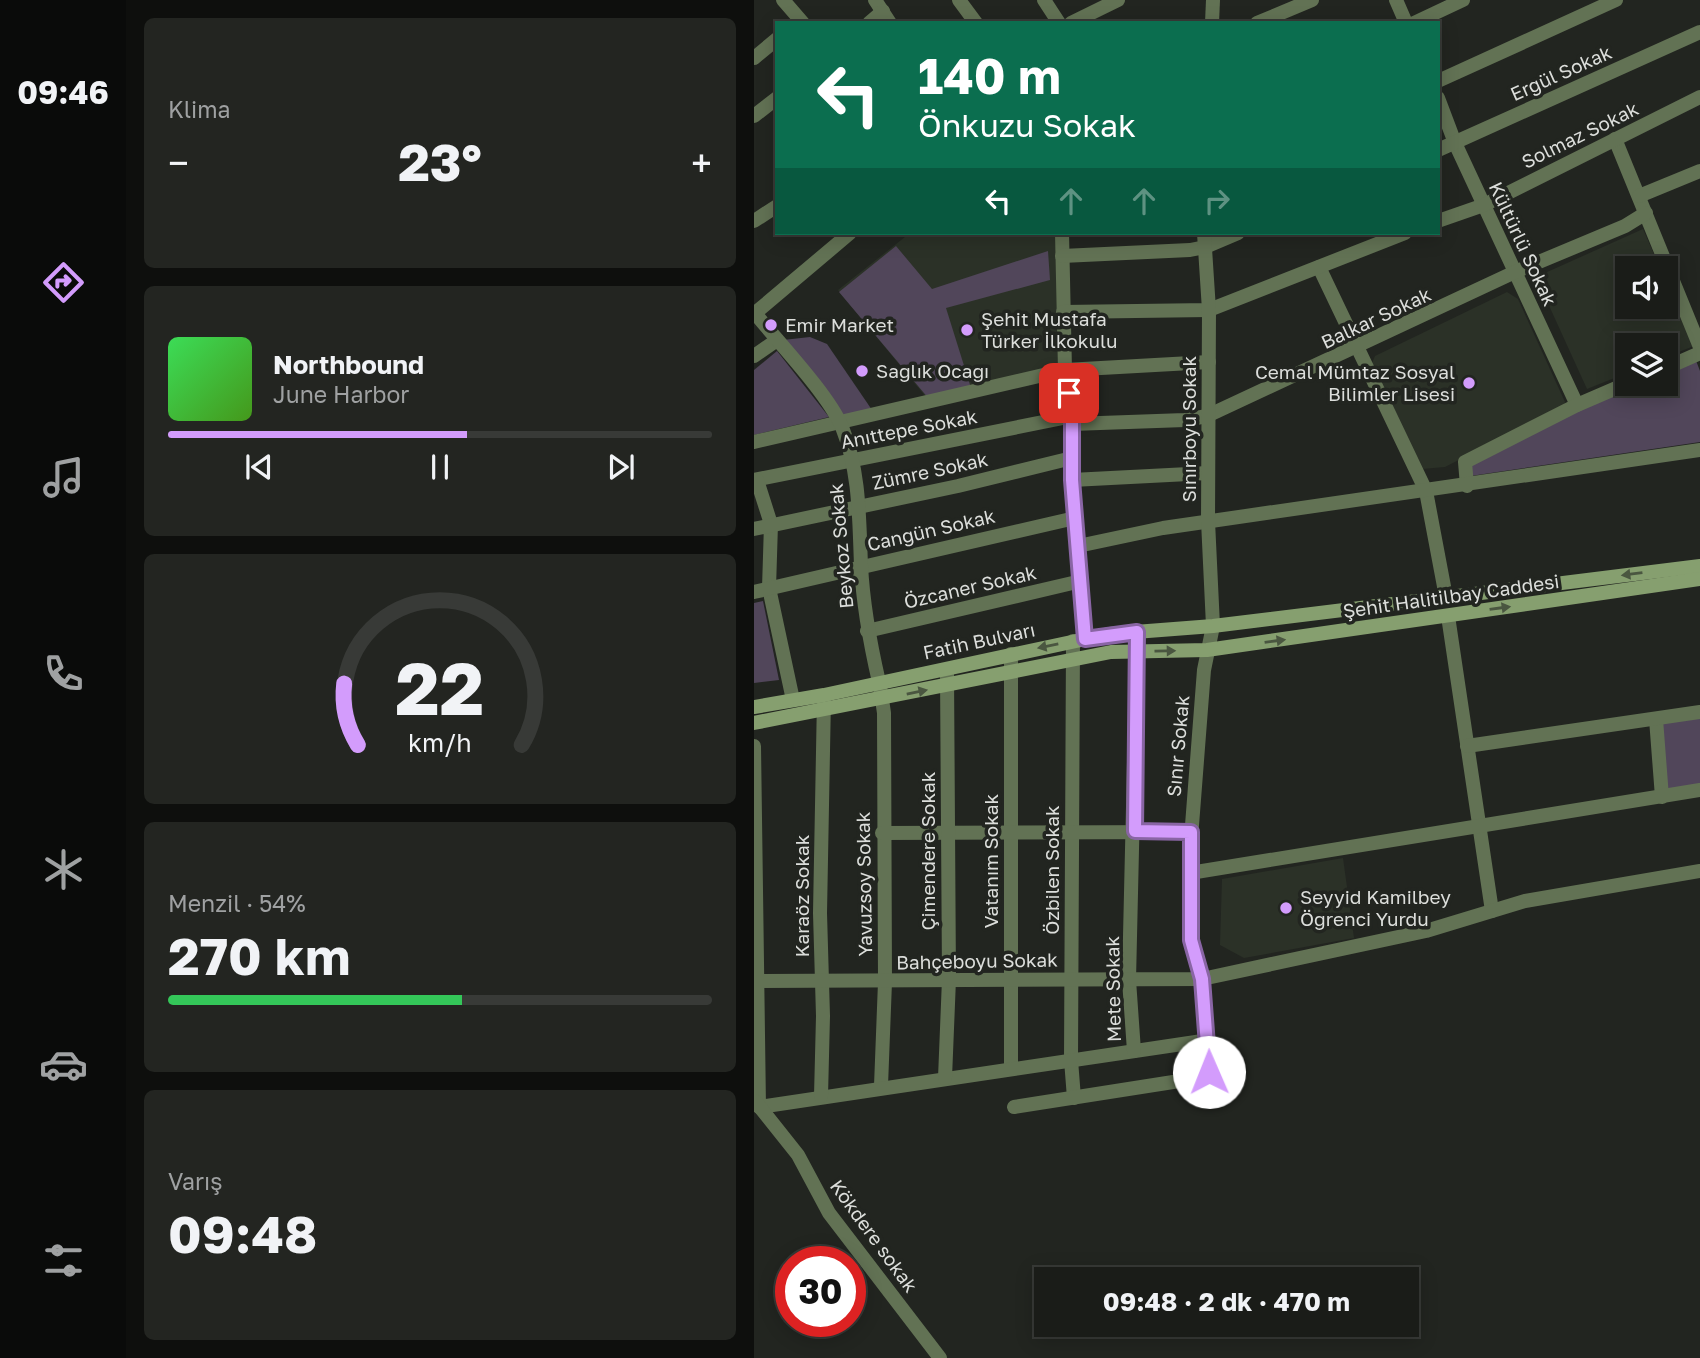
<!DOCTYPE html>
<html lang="tr">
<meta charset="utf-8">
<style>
:root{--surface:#1a1c18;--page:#232521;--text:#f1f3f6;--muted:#9fa1a2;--line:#383a37;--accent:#d39cfc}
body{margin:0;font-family:"Golos Text",sans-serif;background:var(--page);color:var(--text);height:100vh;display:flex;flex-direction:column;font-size:26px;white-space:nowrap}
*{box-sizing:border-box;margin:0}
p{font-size:23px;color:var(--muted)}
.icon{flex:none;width:38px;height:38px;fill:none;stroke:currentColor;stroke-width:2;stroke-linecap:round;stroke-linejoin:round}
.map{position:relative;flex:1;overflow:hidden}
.drawer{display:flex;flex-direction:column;gap:18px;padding:18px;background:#0e0f0d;width:628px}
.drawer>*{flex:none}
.hud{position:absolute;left:21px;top:21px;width:665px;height:214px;border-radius:0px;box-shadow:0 4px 18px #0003,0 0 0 2px var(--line);background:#0b6e4f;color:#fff;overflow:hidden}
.buttons{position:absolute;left:861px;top:256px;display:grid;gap:14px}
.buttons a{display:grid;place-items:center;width:63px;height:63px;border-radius:0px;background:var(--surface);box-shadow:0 4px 18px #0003,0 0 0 2px var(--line);font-size:35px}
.speed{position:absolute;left:21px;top:1246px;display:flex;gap:14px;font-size:35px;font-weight:700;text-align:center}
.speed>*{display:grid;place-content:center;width:91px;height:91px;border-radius:50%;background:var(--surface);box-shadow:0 4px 18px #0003,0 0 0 2px var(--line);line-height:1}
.speed .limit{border:10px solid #d22;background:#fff;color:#111}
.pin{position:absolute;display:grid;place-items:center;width:60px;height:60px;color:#fff;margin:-30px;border-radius:14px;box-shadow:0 4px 10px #0006}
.me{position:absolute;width:77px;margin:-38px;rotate:359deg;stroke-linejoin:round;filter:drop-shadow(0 0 5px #0008)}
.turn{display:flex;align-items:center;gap:24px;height:147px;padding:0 28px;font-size:32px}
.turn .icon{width:91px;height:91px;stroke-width:2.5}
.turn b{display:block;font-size:49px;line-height:60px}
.lanes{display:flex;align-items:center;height:66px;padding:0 28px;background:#0003;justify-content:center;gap:35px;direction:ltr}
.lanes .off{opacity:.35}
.big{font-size:52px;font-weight:700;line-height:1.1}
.drawer .tile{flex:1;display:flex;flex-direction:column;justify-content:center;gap:10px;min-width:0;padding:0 24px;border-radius:10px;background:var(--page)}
.drawer .dial{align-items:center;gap:0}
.dial svg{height:182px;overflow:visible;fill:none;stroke:var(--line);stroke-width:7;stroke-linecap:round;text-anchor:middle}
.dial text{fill:var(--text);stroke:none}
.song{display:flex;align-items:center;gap:21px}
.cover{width:84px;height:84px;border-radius:10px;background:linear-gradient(135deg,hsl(130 70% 55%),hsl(100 70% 35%))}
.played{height:7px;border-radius:4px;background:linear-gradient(90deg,var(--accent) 55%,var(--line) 55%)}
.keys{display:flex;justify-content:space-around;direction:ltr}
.heat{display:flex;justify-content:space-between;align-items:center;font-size:38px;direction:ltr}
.charge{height:10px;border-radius:5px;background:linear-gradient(90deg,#34c759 54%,var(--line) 0)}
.trip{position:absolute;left:280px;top:1267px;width:385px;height:70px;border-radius:0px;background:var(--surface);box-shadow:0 4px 18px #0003,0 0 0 2px var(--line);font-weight:700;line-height:70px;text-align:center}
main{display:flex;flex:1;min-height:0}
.dock{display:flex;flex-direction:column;width:126px;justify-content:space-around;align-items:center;background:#0a0b0a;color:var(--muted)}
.dock .icon{width:49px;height:49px}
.dock .on{color:var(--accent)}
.dock b{font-size:32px;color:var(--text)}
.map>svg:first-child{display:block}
.built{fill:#2b3127}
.green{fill:#51465a}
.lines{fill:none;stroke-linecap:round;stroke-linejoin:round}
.minor{stroke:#627254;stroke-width:14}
.tertiary{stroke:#627254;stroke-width:14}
.secondary{stroke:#869f6f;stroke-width:14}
.oneway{fill:#4a5640}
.route-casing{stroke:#8965a4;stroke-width:18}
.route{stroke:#d39cfc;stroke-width:12}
.poi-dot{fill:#d39cfc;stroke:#222520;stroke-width:2.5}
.labels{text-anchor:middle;stroke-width:7;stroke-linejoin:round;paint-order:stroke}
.street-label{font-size:19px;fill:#dcdedb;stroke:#222520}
.poi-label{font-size:19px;fill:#dcdedb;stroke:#222520;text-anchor:start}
</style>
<main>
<nav class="dock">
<b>09:46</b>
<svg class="icon on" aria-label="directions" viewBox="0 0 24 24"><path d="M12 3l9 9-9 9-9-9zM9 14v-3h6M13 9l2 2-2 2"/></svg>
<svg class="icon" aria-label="music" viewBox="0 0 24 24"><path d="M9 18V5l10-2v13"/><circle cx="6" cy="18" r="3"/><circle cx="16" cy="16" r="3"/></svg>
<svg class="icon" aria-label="phone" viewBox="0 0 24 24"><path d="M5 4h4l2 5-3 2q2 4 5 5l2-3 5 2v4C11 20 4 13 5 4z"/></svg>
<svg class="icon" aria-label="climate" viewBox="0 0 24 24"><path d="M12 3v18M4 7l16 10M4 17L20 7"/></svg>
<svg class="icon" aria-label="car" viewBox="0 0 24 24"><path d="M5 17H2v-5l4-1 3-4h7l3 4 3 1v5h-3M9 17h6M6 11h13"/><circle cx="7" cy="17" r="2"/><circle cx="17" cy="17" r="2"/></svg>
<svg class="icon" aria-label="filters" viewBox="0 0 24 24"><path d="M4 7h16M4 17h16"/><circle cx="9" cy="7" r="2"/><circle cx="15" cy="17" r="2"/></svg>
</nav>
<section class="drawer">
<div class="tile"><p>Klima</p>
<div class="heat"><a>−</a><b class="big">23°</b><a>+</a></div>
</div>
<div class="tile">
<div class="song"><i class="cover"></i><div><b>Northbound</b><p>June Harbor</p></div></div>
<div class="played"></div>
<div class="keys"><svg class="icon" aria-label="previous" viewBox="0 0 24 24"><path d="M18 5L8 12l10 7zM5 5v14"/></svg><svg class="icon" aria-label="pause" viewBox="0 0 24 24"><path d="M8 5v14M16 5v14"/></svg><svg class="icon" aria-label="next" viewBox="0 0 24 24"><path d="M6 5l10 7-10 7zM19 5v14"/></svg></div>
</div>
<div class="tile dial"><svg viewBox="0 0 100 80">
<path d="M14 69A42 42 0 1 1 86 69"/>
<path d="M14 69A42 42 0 0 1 8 42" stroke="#d39cfc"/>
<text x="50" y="56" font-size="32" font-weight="700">22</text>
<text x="50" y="72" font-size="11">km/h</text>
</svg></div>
<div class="tile"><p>Menzil · 54%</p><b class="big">270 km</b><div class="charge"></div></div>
<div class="tile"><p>Varış</p><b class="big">09:48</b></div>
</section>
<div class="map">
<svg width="946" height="1358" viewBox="0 0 946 1358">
<rect width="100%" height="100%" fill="#222520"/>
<!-- built -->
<g class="built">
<path d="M 889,229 L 906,268 L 873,268 L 873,306 L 912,306 L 912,280 L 940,346 L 912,357 L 912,345 L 873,345 L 873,373 L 833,389 L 782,277 Z"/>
<path d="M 156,233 L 306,233 L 311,370 L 176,402 L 84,290 Z"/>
<path d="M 753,292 L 764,299 L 811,402 L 809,407 L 691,467 L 668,469 L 618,363 L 621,356 Z"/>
<path d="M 589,858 L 600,938 L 490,958 L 466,945 L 468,879 Z"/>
</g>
<!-- green -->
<g class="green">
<path d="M 142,246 L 178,289 L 294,251 L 296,280 L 192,308 L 217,388 L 175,399 L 85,292 Z"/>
<path d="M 56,337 L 73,344 L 118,410 L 82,417 L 29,340 Z"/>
<path d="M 23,351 L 75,417 L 0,435 L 0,370 Z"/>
<path d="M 941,358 L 946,371 L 946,442 L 710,477 L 709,461 L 885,383 L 912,383 L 912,371 Z"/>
<path d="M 9,601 L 25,680 L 0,683 L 0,603 Z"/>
<path d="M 946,717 L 946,785 L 911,790 L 905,723 Z"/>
</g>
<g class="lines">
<!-- minor -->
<g class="minor">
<path d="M 29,0 L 49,23"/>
<path d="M 121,0 L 136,23"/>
<path d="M 205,0 L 222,23"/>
<path d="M 290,0 L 305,23"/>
<path d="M 642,0 L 652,23"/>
<path d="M 115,23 L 129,11"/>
<path d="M 317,23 L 364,0"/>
<path d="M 503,23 L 558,0"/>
<path d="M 660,23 L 709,0"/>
<path d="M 0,58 L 23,39"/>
<path d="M 684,81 L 862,0"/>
<path d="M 684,98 L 701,143 L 823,405"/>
<path d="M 0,116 L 23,98"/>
<path d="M 861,139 L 946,347"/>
<path d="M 684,150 L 946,32"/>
<path d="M 885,196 L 946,171"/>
<path d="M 0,221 L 23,206"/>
<path d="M 684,221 L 730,205 L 946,97"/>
<path d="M 308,233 L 311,370 L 319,416 L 318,480 L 331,639"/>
<path d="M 308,256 L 436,250 L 451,247 L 484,233"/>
<path d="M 565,267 L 672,491 L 692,597"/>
<path d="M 309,312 L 455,310 L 651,233"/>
<path d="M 0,314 L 96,233"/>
<path d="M 0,356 L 23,340"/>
<path d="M 912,368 L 946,353"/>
<path d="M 318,424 L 431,420 L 453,416 L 761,272 L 871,226 L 892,213"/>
<path d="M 0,442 L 311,370 L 455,362"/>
<path d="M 0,480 L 319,416"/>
<path d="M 3,480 L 17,524 L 15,588 L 39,700"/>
<path d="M 318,480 L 454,473"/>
<path d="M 713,486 L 711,462 L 823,405 L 874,383"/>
<path d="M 0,529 L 204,486 L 318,458"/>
<path d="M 324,546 L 409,528 L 946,450"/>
<path d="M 0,592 L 321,518"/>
<path d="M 694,616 L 738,911"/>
<path d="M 113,631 L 327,581"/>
<path d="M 319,641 L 317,1060 L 320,1098"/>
<path d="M 257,654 L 257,1069"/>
<path d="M 126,686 L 130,713 L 131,982 L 127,1086"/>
<path d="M 902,719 L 908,797"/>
<path d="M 0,746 L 5,1107 L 455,1040"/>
<path d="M 713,746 L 946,712"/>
<path d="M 128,833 L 437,832"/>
<path d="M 436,873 L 946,790"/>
<path d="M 380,1051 L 375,980 L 383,632"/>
<path d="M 191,1078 L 195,979 L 193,673"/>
<path d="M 67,1096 L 69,1016 L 66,913 L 70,698"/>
<path d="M 1,1101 L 44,1155 L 75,1213 L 186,1358"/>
<path d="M 260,1107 L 451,1077 L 455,1072 L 448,979"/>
</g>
<!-- tertiary -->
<g class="tertiary">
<path d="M 458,23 L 459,0"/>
<path d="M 0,312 C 24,342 74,394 88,427 C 106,472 105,518 107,565 C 109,605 116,643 125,682"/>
<path d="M 448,979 L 437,940 L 435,864 L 450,670 L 459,626 L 454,521 L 455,310 L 450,233"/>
<path d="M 0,981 L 448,979 L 672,931 L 771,901 L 946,871"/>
</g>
<!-- secondary -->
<g class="secondary">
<path d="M 0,707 L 70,695 L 355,634 L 459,626 L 946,566"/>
<path d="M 0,723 L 357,652 L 453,650 L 946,579"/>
</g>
</g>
<!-- one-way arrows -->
<defs><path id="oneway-solid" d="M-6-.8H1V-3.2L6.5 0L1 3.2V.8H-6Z" transform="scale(1.75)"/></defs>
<g class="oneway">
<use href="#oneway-solid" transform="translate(878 574) rotate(173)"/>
<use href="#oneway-solid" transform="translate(746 608) rotate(-8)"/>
<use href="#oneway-solid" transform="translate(521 641) rotate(-8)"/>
<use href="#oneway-solid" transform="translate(294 646) rotate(169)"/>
<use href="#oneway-solid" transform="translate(411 651) rotate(-1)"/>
<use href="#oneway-solid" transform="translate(163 692) rotate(-12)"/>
</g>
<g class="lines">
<defs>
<path id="route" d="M 315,393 L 318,416 L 318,480 L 331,639 L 383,632 L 381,831 L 437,832 L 437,940 L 448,979 L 455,1072"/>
</defs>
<!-- route casing -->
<use href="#route" class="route-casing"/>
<!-- route -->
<use href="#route" class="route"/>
</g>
<!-- markers -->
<g class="poi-dot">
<circle cx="17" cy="325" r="7"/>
<circle cx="213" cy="330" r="7"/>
<circle cx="108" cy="371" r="7"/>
<circle cx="715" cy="383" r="7"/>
<circle cx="532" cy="908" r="7"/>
</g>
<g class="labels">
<!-- street labels -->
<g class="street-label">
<text transform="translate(807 73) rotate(-24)" y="7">Ergül Sokak</text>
<text transform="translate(826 135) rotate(-26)" y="7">Solmaz Sokak</text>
<text transform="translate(769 244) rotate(65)" y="7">Kültürlü Sokak</text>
<text transform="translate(622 318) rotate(-25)" y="7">Balkar Sokak</text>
<text transform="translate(155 429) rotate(-11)" y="7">Anıttepe Sokak</text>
<text transform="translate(435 429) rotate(-90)" y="7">Sınırboyu Sokak</text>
<text transform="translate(176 471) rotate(-12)" y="7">Zümre Sokak</text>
<text transform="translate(177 530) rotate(-13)" y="7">Cangün Sokak</text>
<text transform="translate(87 546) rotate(-95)" y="7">Beykoz Sokak</text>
<text transform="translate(216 587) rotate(-13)" y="7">Özcaner Sokak</text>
<text transform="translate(697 596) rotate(-8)" y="7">Şehit Halitilbay Caddesi</text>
<text transform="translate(225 641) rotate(-12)" y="7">Fatih Bulvarı</text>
<text transform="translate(424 746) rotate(-85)" y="7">Sınır Sokak</text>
<text transform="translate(174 851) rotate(-90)" y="7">Çimendere Sokak</text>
<text transform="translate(237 861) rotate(-90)" y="7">Vatanım Sokak</text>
<text transform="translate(298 870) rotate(-90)" y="7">Özbilen Sokak</text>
<text transform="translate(110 884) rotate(-91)" y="7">Yavuzsoy Sokak</text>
<text transform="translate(48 896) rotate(-90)" y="7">Karaöz Sokak</text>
<text transform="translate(223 961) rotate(-1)" y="7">Bahçeboyu Sokak</text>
<text transform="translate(359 989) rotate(-91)" y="7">Mete Sokak</text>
<text transform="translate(120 1236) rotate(54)" y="7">Kökdere sokak</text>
</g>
<!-- poi labels -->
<g class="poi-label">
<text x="227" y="326">Şehit Mustafa<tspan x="227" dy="22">Türker İlkokulu</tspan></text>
<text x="31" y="332">Emir Market</text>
<text x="122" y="378">Sağlık Ocağı</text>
<text x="701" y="379" text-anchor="end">Cemal Mümtaz Sosyal<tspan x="701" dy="22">Bilimler Lisesi</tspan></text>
<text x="546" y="904">Seyyid Kamilbey<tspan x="546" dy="22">Öğrenci Yurdu</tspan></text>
</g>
</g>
</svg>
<div class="buttons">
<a><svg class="icon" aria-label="sound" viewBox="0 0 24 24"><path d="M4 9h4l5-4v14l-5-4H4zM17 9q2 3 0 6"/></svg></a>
<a><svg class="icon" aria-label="layers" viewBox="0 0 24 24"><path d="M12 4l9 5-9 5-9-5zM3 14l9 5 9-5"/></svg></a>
</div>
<div class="speed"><div class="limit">30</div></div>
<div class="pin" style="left:315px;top:393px;background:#d93025"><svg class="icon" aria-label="arrive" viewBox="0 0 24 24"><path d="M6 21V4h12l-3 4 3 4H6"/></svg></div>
<svg class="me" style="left:455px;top:1072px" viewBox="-20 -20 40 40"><circle r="19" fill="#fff"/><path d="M0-13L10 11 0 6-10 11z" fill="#d39cfc"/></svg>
<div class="trip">09:48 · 2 dk · 470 m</div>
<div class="hud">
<div class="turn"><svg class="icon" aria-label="left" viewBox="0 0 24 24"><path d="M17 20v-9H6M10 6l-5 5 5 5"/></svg><div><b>140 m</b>Önkuzu Sokak</div></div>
<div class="lanes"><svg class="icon" aria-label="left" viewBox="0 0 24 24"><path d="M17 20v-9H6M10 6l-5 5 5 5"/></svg><svg class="icon off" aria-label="ahead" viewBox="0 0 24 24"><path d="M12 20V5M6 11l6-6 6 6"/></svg><svg class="icon off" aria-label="ahead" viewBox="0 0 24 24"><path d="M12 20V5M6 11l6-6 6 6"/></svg><svg class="icon off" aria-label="right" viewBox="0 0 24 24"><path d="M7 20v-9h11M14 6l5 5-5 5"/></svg></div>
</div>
</div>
</main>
